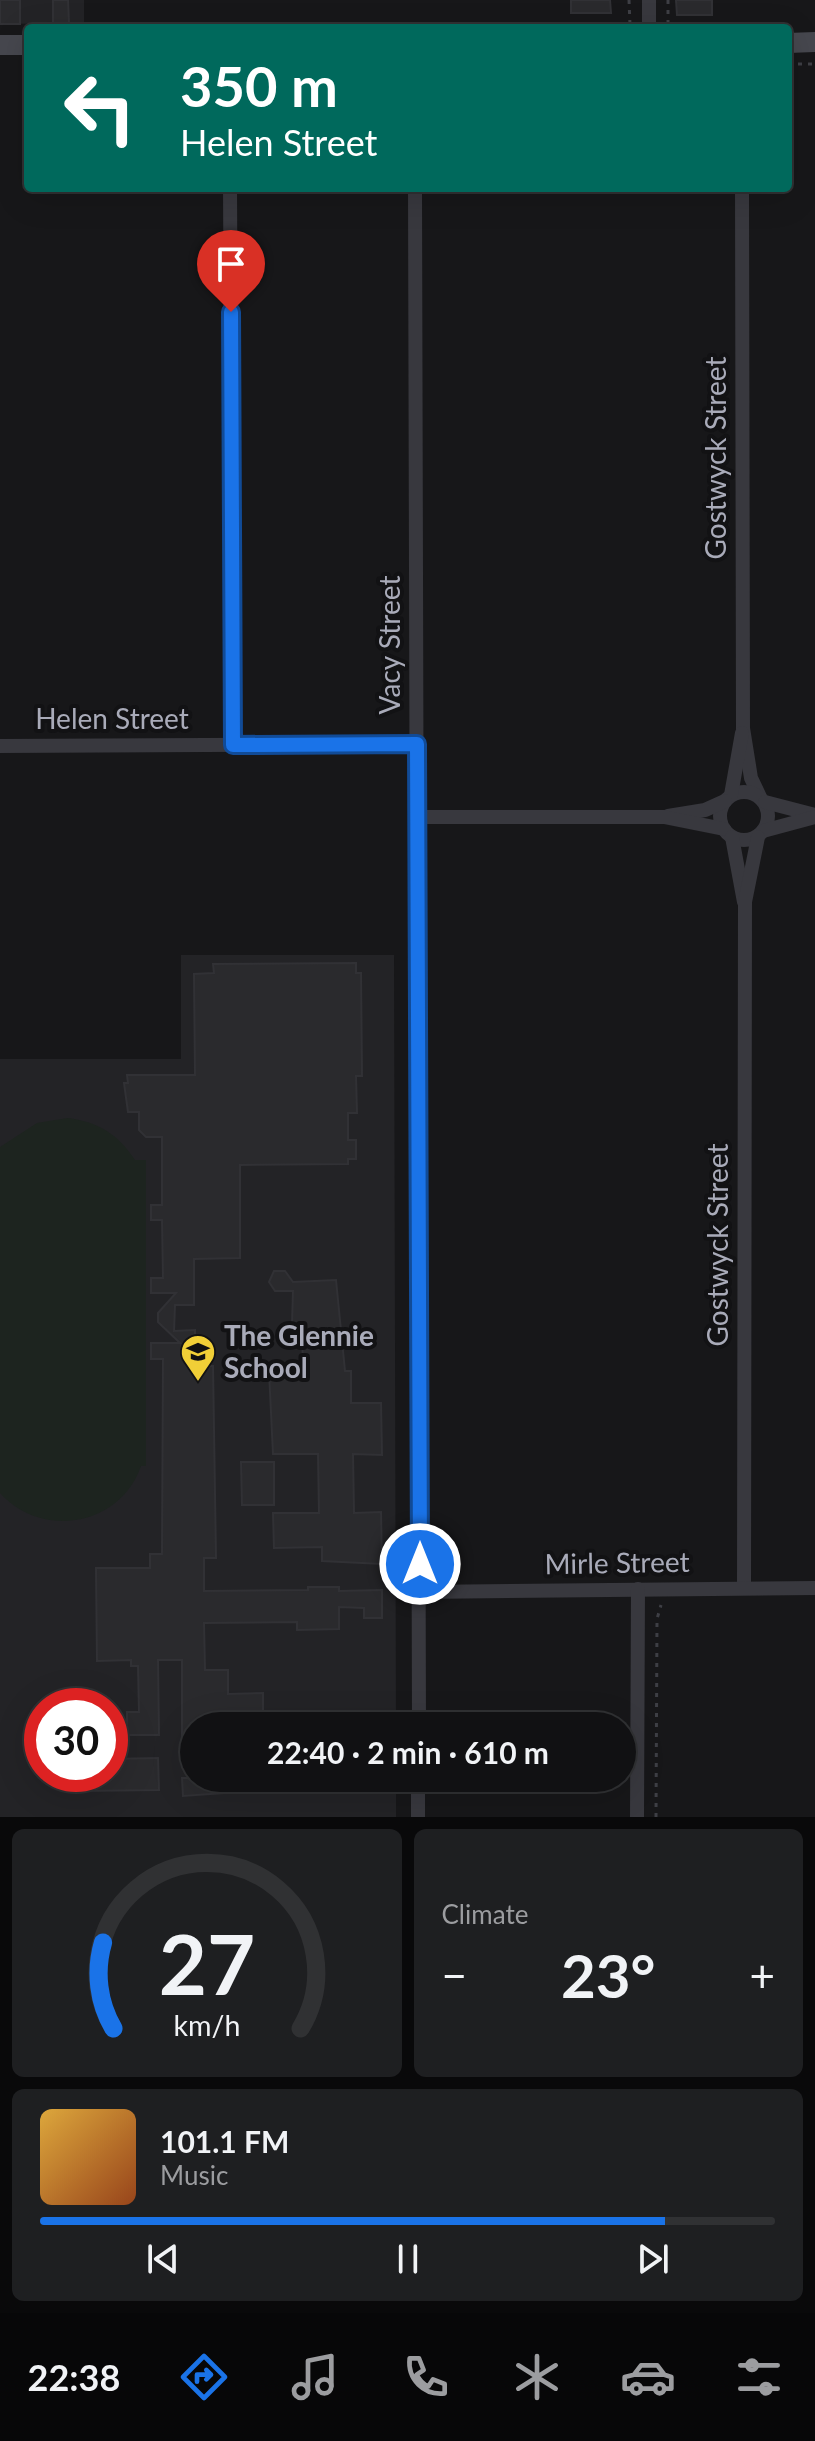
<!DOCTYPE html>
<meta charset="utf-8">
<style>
:root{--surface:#111113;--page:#1e1f21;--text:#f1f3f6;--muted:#9c9da0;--line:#303133;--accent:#1a73e8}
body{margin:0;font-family:Lato,sans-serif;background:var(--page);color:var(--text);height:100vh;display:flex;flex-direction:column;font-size:30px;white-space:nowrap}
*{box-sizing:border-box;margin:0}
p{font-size:26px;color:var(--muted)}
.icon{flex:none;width:44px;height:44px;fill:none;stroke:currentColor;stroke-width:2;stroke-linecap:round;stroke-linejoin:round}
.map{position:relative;height:1817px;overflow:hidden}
.sheet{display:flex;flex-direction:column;gap:12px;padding:12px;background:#09090a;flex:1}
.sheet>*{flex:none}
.top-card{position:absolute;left:24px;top:24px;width:768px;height:168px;border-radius:8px;box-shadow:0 8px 32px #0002,0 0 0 2px var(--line);background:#00695c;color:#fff;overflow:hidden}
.speed{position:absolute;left:24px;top:1688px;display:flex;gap:16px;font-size:40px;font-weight:700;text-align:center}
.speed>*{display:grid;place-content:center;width:104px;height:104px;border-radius:50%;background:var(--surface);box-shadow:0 8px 32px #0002,0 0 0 2px var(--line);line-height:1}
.speed .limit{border:12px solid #d22;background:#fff;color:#111}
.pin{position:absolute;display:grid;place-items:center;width:68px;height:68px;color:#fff;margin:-82px -34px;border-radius:50% 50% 50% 0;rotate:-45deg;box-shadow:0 0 8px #0007}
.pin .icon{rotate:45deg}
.me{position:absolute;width:88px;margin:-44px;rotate:0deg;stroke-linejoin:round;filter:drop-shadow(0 0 6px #0008)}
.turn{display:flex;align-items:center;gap:28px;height:168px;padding:0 24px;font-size:36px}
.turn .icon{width:104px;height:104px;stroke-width:2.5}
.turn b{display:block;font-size:56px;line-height:68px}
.big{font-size:60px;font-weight:700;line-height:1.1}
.sheet .tile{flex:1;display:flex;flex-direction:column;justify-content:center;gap:12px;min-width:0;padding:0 28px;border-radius:12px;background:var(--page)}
.sheet .dial{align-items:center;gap:0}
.dial svg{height:208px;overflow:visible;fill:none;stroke:var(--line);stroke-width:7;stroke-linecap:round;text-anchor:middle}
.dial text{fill:var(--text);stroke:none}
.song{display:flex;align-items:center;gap:24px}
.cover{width:96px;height:96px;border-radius:12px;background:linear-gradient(135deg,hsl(40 70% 55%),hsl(20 70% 35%))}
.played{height:8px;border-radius:4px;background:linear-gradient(90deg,var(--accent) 85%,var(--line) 85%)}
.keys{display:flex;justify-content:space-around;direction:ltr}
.heat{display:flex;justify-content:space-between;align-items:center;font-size:44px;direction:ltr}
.sheet .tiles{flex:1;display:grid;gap:12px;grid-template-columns:1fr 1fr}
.tile:last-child{grid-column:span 2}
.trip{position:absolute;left:180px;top:1712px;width:456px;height:80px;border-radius:40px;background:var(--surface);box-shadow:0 8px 32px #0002,0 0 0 2px var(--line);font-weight:700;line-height:80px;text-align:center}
.tabs{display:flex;height:128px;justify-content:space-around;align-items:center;background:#070708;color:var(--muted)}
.tabs .icon{width:56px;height:56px}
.tabs .selected{color:var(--accent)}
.tabs b{font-size:36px;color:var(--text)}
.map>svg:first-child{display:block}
.built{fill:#232326;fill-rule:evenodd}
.green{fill:#1d241f}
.building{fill:#2a2a2d;stroke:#313135;stroke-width:2}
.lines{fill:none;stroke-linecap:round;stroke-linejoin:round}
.path{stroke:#3e3f45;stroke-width:3;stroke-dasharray:4 6;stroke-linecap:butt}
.minor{stroke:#38383e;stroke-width:14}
.secondary{stroke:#46474e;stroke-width:20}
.route-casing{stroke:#114b97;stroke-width:20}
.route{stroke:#1a73e8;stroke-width:14}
.labels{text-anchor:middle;stroke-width:8;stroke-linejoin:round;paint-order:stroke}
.street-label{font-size:28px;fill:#a9abb9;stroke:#121214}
.poi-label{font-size:28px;font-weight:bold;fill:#a9abb9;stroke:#121214;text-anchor:start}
</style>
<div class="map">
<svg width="815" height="1817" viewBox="0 0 815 1817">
<rect width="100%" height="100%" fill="#171719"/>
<!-- built -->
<g class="built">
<path d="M 0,0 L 84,0 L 84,23 L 0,24 Z"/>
<path d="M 181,955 L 394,955 L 396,1726 L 194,1726 L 194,1778 L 396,1778 L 396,1817 L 0,1817 L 0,1059 L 181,1059 ZM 42,1706 L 110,1706 L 110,1774 L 42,1774 Z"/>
</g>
<!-- green -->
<path class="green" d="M 68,1118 C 98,1122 118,1134 135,1160 L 146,1160 L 146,1466 L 141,1466 C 120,1527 41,1539 0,1493 L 0,1147 L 37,1123 Z"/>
<!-- building -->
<g class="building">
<rect x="0" y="0" width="20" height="24"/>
<path d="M 53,0 L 68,0 L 69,23 L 53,23 Z"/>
<path d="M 571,0 L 610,0 L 611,13 L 571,13 Z"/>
<path d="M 676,0 L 712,0 L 712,15 L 677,15 Z"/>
<path d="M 356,963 L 356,973 L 361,973 L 362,1076 L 356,1076 L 357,1113 L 348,1113 L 348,1140 L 356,1140 L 356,1159 L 348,1159 L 348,1164 L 240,1165 L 240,1258 L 194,1259 L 194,1305 L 175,1305 L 174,1331 L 195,1330 L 195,1366 L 213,1366 L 216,1558 L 204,1558 L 204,1591 L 308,1590 L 308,1587 L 339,1587 L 339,1591 L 382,1590 L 382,1618 L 364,1618 L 364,1608 L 339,1607 L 339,1629 L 297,1630 L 297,1622 L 204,1623 L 205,1670 L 228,1670 L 228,1694 L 263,1693 L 263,1726 L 194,1726 L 194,1752 L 182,1752 L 182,1660 L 158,1660 L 159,1735 L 127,1735 L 127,1712 L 139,1712 L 138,1666 L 131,1666 L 131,1660 L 97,1661 L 96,1568 L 150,1568 L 150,1554 L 162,1554 L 163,1359 L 151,1359 L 151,1343 L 180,1343 L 158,1322 L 158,1313 L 176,1293 L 151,1293 L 151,1278 L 163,1278 L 162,1220 L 151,1220 L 151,1205 L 162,1205 L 162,1137 L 146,1137 L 139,1130 L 139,1112 L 128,1112 L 124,1083 L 128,1083 L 127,1075 L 195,1075 L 194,974 L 214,973 L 213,964 Z"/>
<path d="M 274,1271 L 285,1271 L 293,1282 L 336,1280 L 345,1371 L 351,1371 L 351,1403 L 381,1403 L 382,1455 L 353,1454 L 354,1513 L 381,1512 L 382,1564 L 322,1561 L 322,1547 L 274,1548 L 273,1513 L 319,1513 L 318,1454 L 273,1454 L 269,1371 L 303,1371 L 302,1324 L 292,1324 L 293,1291 L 275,1291 L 269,1282 Z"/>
<path d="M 241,1462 L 274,1462 L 274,1505 L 242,1505 Z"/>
<path d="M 158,1758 L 159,1790 L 80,1791 L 80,1774 L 110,1774 L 110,1759 Z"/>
<path d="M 182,1778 L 238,1778 L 238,1792 L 183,1796 Z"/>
</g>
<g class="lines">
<!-- path -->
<g class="path">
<path d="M 629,0 L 630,25"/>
<path d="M 668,0 L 668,24"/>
<path d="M 788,64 L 815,64"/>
<path d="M 656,1817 L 657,1619 L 661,1605"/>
</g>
<!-- minor -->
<g class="minor">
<path d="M 649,0 L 649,28"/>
<path d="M 230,188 L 233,745"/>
<path d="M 415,188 L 419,1726"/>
<path d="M 742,188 L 743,728 L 751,778 L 760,797"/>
<path d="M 0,746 L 417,744"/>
<circle cx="744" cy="816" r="24"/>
<path d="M 731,795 L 742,733"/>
<path d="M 765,802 L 815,815"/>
<path d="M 668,816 L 705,810 L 725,801"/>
<path d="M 418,817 L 664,817 L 724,829"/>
<path d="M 763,831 L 815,817"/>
<path d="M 732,837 L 744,902"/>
<path d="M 744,1588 L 745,902 L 758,837"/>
<path d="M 420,1592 L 815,1588"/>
<path d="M 418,1817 L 418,1778"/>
<path d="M 637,1817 L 638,1589"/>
</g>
<!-- secondary -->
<g class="secondary">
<path d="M 788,43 L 815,42"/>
<path d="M 0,45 L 28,45"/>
</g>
</g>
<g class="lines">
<defs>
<path id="route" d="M 231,312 L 233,745 L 417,744 L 420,1564"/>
</defs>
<!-- route casing -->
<use href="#route" class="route-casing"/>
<!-- route -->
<use href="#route" class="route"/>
</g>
<!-- icons -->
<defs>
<symbol id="school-pin" viewBox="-11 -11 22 30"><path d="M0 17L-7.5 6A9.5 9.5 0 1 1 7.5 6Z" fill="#f1cf37" stroke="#121214"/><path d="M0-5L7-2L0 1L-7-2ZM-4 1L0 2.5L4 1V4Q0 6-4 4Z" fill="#111"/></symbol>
</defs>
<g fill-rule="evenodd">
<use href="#school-pin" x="178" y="1332" width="40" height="54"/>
</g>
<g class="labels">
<!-- street labels -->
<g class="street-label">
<text transform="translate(716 458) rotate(-90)" y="10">Gostwyck Street</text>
<text transform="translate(390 645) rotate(-90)" y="10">Vacy Street</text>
<text x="112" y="729">Helen Street</text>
<text transform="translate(718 1245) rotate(-90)" y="10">Gostwyck Street</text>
<text transform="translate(617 1563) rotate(-1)" y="10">Mirle Street</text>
</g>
<!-- poi labels -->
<g class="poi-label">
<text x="224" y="1346">The Glennie<tspan x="224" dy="32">School</tspan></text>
</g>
</g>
</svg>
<div class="speed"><div class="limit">30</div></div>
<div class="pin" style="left:231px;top:312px;background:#d93025"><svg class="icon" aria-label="arrive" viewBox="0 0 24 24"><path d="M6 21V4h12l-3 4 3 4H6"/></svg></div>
<svg class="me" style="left:420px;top:1564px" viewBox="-20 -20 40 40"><circle r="17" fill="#1a73e8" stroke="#fff" stroke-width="3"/><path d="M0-11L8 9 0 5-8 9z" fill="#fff"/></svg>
<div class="trip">22:40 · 2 min · 610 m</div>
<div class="top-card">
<div class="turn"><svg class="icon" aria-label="left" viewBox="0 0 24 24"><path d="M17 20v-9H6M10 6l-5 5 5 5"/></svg><div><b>350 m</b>Helen Street</div></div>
</div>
</div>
<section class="sheet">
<div class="tiles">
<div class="tile dial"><svg viewBox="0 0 100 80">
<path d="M14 69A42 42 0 1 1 86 69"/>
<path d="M14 69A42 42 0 0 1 10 36" stroke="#1a73e8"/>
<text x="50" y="56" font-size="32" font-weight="700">27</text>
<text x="50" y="72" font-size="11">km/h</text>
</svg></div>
<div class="tile"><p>Climate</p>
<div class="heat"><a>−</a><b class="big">23°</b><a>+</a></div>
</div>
<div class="tile">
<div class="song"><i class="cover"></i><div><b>101.1 FM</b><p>Music</p></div></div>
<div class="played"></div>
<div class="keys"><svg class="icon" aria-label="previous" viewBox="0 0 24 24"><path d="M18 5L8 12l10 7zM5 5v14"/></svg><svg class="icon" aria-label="pause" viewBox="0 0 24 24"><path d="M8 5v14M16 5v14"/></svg><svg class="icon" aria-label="next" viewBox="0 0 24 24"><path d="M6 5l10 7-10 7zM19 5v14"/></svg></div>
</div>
</div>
</section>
<nav class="tabs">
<b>22:38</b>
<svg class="icon selected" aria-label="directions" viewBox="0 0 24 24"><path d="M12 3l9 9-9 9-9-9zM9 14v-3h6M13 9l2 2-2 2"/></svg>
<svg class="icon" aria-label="music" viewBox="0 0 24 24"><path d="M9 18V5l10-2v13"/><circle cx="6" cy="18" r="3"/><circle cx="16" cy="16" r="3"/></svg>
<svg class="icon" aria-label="phone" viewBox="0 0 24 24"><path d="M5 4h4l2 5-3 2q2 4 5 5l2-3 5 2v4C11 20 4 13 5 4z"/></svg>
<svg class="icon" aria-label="climate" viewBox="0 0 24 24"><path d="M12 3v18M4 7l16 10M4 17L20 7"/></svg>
<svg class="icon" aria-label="car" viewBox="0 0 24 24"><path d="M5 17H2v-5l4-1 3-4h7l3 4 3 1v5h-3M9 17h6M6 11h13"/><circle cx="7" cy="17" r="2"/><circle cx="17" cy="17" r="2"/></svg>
<svg class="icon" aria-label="filters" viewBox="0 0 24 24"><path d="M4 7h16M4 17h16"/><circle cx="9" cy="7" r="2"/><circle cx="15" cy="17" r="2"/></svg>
</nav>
